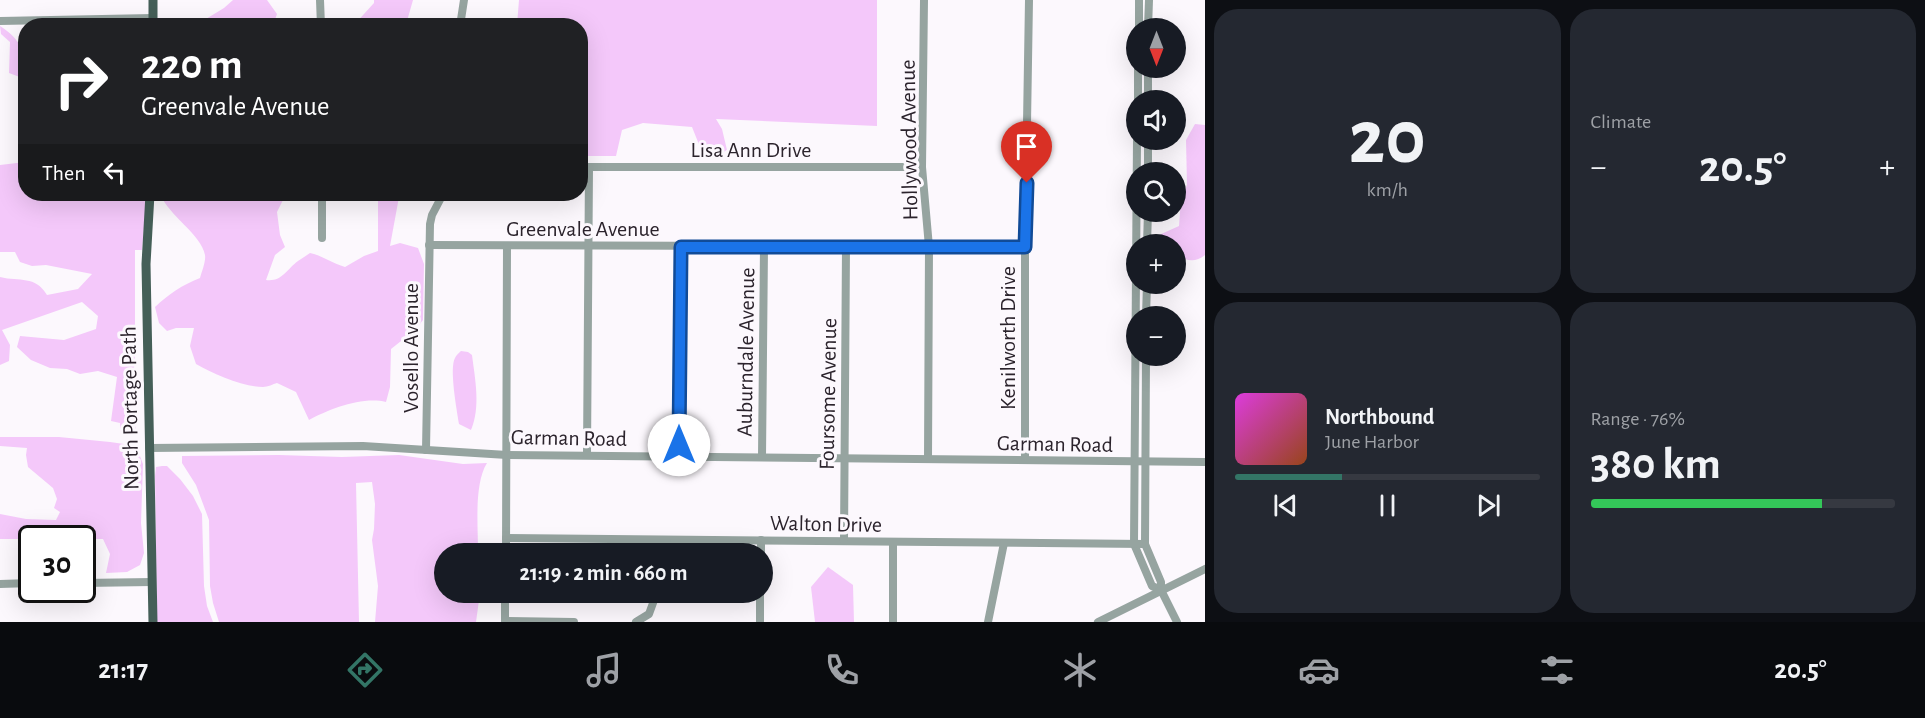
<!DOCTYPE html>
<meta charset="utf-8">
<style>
:root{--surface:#171b24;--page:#242831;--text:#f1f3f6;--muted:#9ea1a6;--line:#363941;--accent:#337566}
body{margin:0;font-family:"Alegreya Sans",sans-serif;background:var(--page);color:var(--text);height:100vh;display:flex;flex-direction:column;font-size:22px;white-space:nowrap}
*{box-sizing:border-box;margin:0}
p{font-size:20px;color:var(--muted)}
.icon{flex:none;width:33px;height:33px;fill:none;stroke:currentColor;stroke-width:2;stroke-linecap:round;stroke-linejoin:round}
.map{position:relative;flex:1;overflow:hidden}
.panel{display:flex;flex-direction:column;gap:9px;padding:9px;background:#0d0f14;width:720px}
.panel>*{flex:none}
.guide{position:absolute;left:18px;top:18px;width:570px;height:183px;border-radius:24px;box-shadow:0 6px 24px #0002;background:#202124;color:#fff;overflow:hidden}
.needle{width:39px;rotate:180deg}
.tools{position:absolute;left:1126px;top:18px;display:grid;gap:12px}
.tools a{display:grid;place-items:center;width:60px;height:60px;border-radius:50%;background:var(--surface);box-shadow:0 6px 24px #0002;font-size:30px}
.speed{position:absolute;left:18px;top:525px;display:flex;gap:12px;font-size:30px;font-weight:700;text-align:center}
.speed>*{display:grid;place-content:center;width:78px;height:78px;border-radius:50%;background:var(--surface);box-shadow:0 6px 24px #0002;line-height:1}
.speed .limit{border:3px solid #111;border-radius:9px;background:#fff;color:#111}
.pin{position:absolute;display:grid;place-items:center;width:51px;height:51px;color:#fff;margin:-62px -26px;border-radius:50% 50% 50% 0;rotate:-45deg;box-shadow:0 0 6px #0007}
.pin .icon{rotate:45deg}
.me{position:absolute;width:66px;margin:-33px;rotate:0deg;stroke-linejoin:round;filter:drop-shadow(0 0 4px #0008)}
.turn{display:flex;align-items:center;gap:21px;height:126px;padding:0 24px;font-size:27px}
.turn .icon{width:78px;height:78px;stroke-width:2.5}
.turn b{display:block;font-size:42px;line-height:51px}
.then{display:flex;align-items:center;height:57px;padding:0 24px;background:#0003;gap:12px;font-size:22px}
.big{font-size:45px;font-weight:600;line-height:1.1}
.panel .card{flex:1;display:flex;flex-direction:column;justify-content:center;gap:9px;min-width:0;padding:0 21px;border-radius:24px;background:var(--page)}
.panel .dial{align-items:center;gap:0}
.dial b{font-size:78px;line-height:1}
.song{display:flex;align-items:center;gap:18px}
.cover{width:72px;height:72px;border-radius:9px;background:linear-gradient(135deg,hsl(300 70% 55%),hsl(20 70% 35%))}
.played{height:6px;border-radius:3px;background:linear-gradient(90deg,var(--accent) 35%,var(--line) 35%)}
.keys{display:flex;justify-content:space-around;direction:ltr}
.heat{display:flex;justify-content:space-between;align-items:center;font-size:33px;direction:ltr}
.charge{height:9px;border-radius:4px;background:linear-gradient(90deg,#34c759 76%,var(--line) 0)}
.panel .tiles{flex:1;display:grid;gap:9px;grid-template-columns:repeat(2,1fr)}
.trip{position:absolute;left:434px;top:543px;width:339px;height:60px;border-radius:30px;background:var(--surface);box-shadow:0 6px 24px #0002;font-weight:600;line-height:60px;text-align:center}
.menu{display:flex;height:96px;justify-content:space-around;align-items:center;background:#090b0e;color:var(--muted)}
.menu .icon{width:42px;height:42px}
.menu .selected{color:var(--accent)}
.menu b{font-size:27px;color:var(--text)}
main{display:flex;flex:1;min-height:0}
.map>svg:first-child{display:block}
.green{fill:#f4c8fa}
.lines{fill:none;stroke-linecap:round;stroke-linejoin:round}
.minor{stroke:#96a4a0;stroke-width:8}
.major{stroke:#455f58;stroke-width:9}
.route-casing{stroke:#114b97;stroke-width:15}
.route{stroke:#1a73e8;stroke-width:10}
.labels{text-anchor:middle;stroke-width:6;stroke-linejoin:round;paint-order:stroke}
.street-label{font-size:22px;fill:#2b232c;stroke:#fcf8fd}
</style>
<main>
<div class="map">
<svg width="1205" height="622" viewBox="0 0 1205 622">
<rect width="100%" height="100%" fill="#fcf8fd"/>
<!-- green -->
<g class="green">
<path d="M 233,0 L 267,0 L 277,14 L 273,25 L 196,25 L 224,8 Z"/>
<path d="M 374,0 L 413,0 L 407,21 L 408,25 L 354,25 L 374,3 Z"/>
<path d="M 519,0 L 877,0 L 877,126 L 716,119 L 722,129 L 727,150 L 713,158 L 700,147 L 692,127 L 643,123 L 622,130 L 616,156 L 581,156 L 580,26 L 517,25 Z"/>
<path d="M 0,26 C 23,41 26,54 25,79 L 9,73 L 10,42 L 1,34 Z"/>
<path d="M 1195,124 L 1205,125 L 1205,255 C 1195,263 1187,261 1176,255 L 1176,244 L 1159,244 L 1159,235 L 1179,226 L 1181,199 L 1187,185 L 1186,140 Z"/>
<path d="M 25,162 L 26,194 L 147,194 L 142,250 L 135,250 L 135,352 L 132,406 L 136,431 L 121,435 L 120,423 L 111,421 L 117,377 L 98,371 L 80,374 L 67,369 L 50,368 L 31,360 L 17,347 L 20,336 L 64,340 L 96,329 L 98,316 L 82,302 L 2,330 L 10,345 L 9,361 L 0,365 L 0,277 C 20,282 35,275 47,295 L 78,289 L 92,274 L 46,265 L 32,266 L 20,262 L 15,252 L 0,252 L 0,165 Z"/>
<path d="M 160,194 L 286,194 L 277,212 L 280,235 L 285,247 L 275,255 L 266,280 C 282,282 286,270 298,261 C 302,258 306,256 310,253 C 323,256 332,263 345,267 L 364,256 L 378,251 L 378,194 L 402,194 L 399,197 L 390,246 L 400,243 L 418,248 L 424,264 L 423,320 L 415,330 L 391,349 L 390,387 L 386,402 C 363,396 329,409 309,420 L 296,392 L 277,383 C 273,384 268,387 263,387 C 243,387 214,374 196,364 L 190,346 L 194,328 L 176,328 L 167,331 L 159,323 L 155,307 C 169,294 182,285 200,278 C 202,271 206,261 205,255 C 201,234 169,216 160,194 Z"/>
<path d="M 461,351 L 468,352 L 472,355 C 475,379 481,407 471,430 L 459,424 C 457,411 449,368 455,358 C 456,355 459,353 461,351 Z"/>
<path d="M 0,437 L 59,437 L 110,442 L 131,445 L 138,451 L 143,464 L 141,523 L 144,553 L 140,565 L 127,572 L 106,573 L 110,554 L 103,539 L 0,539 L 0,514 L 26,519 L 56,520 L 60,512 L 54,508 L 57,499 L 53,488 L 28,467 L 26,455 L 27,448 L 0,446 Z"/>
<path d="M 279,455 L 342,457 L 399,455 L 463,464 L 487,463 C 474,484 478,525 478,550 L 487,553 L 444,554 L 444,592 L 480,593 L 476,622 L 375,622 L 378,586 L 372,540 L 374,529 L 375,504 L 372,482 L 356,483 L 359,622 L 219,622 L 213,603 L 210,586 L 209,520 L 196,485 L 182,463 L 182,456 Z"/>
<path d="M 162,466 L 167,466 L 180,479 L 193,496 L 202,514 L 204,586 L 207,606 L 213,622 L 157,622 L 155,476 L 156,467 Z"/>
<path d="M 828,567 L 853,585 L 854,622 L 815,622 L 811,587 Z"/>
</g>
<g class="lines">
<!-- minor -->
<g class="minor">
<path d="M 320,0 L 321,26"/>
<path d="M 924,0 L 922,167 L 929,247 L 928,459"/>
<path d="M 0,21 L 153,18"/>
<path d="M 460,26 L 464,0"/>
<path d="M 1139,28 L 1139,0"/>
<path d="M 1148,28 L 1149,0"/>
<path d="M 1138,100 L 1138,68"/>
<path d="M 1148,100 L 1148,68"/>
<path d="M 1137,140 L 1134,544 L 1152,586 L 1161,590"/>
<path d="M 1148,140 L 1148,172"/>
<path d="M 580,167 L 922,167"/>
<path d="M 322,194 L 322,238"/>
<path d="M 1147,244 L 1148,212"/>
<path d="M 429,245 L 1025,247"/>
<path d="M 1146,316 L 1147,284"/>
<path d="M 1146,356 L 1145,544 L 1161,582 L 1161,590 L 1177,622"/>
<path d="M 149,448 L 363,446 L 507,455 L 1205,462"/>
<path d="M 426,450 L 430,224 L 432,215 L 443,194"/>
<path d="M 587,455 L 589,167"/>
<path d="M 679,456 L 681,247"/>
<path d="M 762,457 L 764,247"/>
<path d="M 1025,460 L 1025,247 L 1029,0"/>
<path d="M 506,538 L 1145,544"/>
<path d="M 844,541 L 846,247"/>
<path d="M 506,554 L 507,246"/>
<path d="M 671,554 L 675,540"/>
<path d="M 761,554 L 761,540"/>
<path d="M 82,583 L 152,582"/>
<path d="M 0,584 L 32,583"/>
<path d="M 505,621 L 574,622"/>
<path d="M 505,622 L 505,592"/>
<path d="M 636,622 L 649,614 L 657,592"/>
<path d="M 760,622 L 760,592"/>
<path d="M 893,622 L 893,543"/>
<path d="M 988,622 L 1004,543"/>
<path d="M 1098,622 L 1205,569"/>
</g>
<!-- major -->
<g class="major">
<path d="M 153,0 L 153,26"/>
<path d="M 150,194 L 146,264 L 153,622"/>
</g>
</g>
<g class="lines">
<defs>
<path id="route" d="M 679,445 L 681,247 L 1025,247 L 1027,183"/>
</defs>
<!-- route casing -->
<use href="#route" class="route-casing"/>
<!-- route -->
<use href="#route" class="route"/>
</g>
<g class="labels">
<!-- street labels -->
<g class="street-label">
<text transform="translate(908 140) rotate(-91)" y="8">Hollywood Avenue</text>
<text x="751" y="157">Lisa Ann Drive</text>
<text x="583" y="236">Greenvale Avenue</text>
<text transform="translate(1007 338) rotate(-90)" y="8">Kenilworth Drive</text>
<text transform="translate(410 348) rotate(-90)" y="8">Vosello Avenue</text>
<text transform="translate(745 352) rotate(-89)" y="8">Auburndale Avenue</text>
<text transform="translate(827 394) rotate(-89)" y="8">Foursome Avenue</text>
<text transform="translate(129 408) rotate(-91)" y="8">North Portage Path</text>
<text transform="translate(569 437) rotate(1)" y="8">Garman Road</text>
<text transform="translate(1055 443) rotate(1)" y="8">Garman Road</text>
<text transform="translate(826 523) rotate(1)" y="8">Walton Drive</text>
</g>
</g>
</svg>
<div class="tools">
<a><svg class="needle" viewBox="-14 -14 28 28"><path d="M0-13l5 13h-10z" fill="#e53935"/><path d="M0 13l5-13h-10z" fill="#9ea1a6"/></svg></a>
<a><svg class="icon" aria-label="sound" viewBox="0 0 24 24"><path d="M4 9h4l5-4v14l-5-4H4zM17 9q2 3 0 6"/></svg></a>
<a><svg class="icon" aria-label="search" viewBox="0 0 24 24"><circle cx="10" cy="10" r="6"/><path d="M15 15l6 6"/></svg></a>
<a>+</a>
<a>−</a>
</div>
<div class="speed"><div class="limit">30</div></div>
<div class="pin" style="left:1027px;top:183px;background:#d93025"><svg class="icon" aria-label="arrive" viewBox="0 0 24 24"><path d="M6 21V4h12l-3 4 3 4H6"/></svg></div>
<svg class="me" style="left:679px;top:445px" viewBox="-20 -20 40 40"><circle r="19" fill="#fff"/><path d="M0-13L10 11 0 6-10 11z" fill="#1a73e8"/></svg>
<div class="trip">21:19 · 2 min · 660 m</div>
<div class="guide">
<div class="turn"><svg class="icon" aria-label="right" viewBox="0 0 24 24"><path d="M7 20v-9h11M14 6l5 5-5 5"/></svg><div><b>220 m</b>Greenvale Avenue</div></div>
<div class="then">Then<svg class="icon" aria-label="left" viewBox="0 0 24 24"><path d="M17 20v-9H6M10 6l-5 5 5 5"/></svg></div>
</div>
</div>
<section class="panel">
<div class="tiles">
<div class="card dial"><b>20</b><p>km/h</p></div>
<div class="card"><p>Climate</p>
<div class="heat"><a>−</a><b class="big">20.5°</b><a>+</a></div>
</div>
<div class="card">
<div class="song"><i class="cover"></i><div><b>Northbound</b><p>June Harbor</p></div></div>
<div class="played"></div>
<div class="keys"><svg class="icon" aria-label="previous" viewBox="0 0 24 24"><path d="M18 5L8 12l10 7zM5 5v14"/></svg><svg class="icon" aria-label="pause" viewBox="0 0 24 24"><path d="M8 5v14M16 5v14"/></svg><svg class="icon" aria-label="next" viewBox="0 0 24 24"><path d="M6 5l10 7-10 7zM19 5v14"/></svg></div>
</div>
<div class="card"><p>Range · 76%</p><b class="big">380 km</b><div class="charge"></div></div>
</div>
</section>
</main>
<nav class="menu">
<b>21:17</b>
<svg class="icon selected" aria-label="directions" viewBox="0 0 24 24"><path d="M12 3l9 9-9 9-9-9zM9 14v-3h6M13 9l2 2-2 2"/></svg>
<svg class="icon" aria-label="music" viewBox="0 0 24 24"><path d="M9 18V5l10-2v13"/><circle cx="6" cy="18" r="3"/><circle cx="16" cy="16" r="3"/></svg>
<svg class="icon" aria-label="phone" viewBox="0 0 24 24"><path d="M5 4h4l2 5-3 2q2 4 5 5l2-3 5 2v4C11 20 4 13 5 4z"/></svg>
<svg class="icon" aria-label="climate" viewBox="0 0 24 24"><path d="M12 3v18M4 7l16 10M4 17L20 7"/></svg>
<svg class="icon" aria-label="car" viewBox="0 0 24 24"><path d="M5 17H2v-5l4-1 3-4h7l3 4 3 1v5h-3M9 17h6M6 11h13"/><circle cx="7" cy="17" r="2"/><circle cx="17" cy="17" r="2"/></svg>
<svg class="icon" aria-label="filters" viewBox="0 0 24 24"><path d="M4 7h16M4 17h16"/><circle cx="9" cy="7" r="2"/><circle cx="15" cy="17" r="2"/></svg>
<b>20.5°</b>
</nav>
